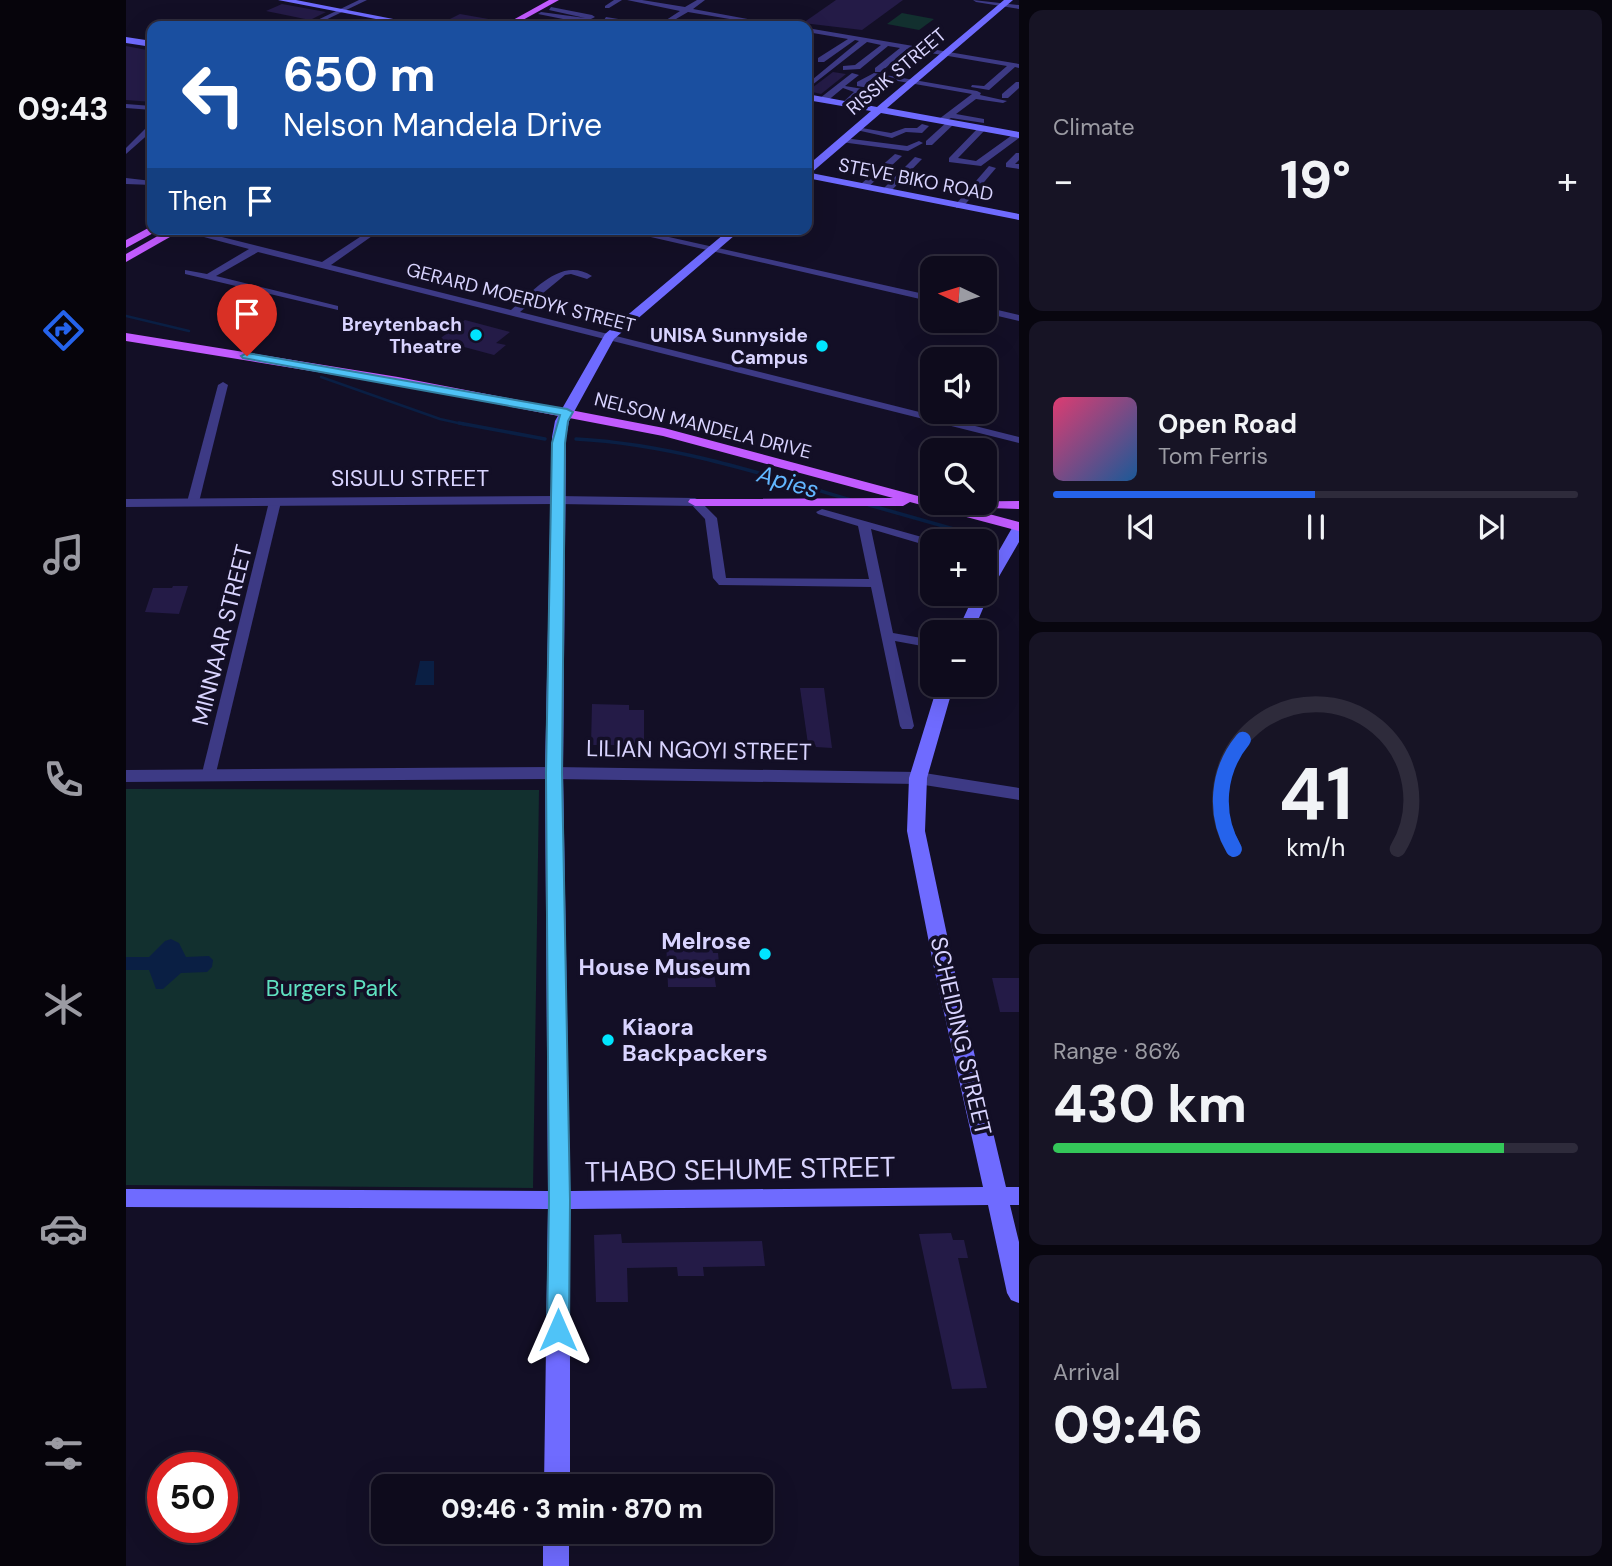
<!DOCTYPE html>
<meta charset="utf-8">
<style>
:root{--surface:#0e0b1c;--page:#171425;--text:#f1f3f6;--muted:#9b9ba3;--line:#2e2b3b;--accent:#2563eb}
body{margin:0;font-family:"DM Sans",sans-serif;background:var(--page);color:var(--text);height:100vh;display:flex;flex-direction:column;font-size:26px;white-space:nowrap}
*{box-sizing:border-box;margin:0}
p{font-size:23px;color:var(--muted)}
.icon{flex:none;width:38px;height:38px;fill:none;stroke:currentColor;stroke-width:2;stroke-linecap:round;stroke-linejoin:round}
.map{position:relative;flex:1;overflow:hidden}
.panel{display:flex;flex-direction:column;gap:10px;padding:10px;background:#08060f;width:593px}
.panel>*{flex:none}
.hud{position:absolute;left:21px;top:21px;width:665px;height:214px;border-radius:14px;box-shadow:0 7px 28px #0002,0 0 0 2px var(--line);background:#1a4fa0;color:#fff;overflow:hidden}
.needle{width:46px;rotate:274deg}
.tools{position:absolute;left:794px;top:256px;display:grid;gap:14px}
.tools a{display:grid;place-items:center;width:77px;height:77px;border-radius:14px;background:var(--surface);box-shadow:0 7px 28px #0002,0 0 0 2px var(--line);font-size:35px}
.speed{position:absolute;left:21px;top:1452px;display:flex;gap:14px;font-size:35px;font-weight:700;text-align:center}
.speed>*{display:grid;place-content:center;width:91px;height:91px;border-radius:50%;background:var(--surface);box-shadow:0 7px 28px #0002,0 0 0 2px var(--line);line-height:1}
.speed .limit{border:10px solid #d22;background:#fff;color:#111}
.pin{position:absolute;display:grid;place-items:center;width:60px;height:60px;color:#fff;margin:-72px -30px;border-radius:50% 50% 50% 0;rotate:-45deg;box-shadow:0 0 7px #0007}
.pin .icon{rotate:45deg}
.me{position:absolute;width:77px;margin:-38px;rotate:0deg;stroke-linejoin:round;filter:drop-shadow(0 0 5px #0008)}
.turn{display:flex;align-items:center;gap:24px;height:147px;padding:0 21px;font-size:32px}
.turn .icon{width:91px;height:91px;stroke-width:2.5}
.turn b{display:block;font-size:49px;line-height:60px}
.then{display:flex;align-items:center;height:66px;padding:0 21px;background:#0003;gap:14px;font-size:26px}
.big{font-size:52px;font-weight:800;line-height:1.1}
.panel .card{flex:1;display:flex;flex-direction:column;justify-content:center;gap:10px;min-width:0;padding:0 24px;border-radius:14px;background:var(--page)}
.panel .dial{align-items:center;gap:0}
.dial svg{height:182px;overflow:visible;fill:none;stroke:var(--line);stroke-width:7;stroke-linecap:round;text-anchor:middle}
.dial text{fill:var(--text);stroke:none}
.song{display:flex;align-items:center;gap:21px}
.cover{width:84px;height:84px;border-radius:10px;background:linear-gradient(135deg,hsl(340 70% 55%),hsl(210 70% 35%))}
.played{height:7px;border-radius:4px;background:linear-gradient(90deg,var(--accent) 50%,var(--line) 50%)}
.keys{display:flex;justify-content:space-around;direction:ltr}
.heat{display:flex;justify-content:space-between;align-items:center;font-size:38px;direction:ltr}
.charge{height:10px;border-radius:5px;background:linear-gradient(90deg,#34c759 86%,var(--line) 0)}
.trip{position:absolute;left:245px;top:1474px;width:402px;height:70px;border-radius:14px;background:var(--surface);box-shadow:0 7px 28px #0002,0 0 0 2px var(--line);font-weight:800;line-height:70px;text-align:center}
main{display:flex;flex:1;min-height:0}
.tab-bar{display:flex;flex-direction:column;width:126px;justify-content:space-around;align-items:center;background:#06040b;color:var(--muted)}
.tab-bar .icon{width:49px;height:49px}
.tab-bar .current{color:var(--accent)}
.tab-bar b{font-size:32px;color:var(--text)}
.map>svg:first-child{display:block}
.green{fill:#12302f}
.water{fill:#0a1f44}
.lines{fill:none;stroke-linecap:round;stroke-linejoin:round}
.stream-far1{stroke:#0a1f44;stroke-width:2.5}
.stream{stroke:#0a1f44;stroke-width:3.5}
.building{fill:#241b47}
.minor{fill:#3d3a85;fill-rule:evenodd}
.tertiary{fill:#3d3a85;fill-rule:evenodd}
.secondary{fill:#6f6bff;fill-rule:evenodd}
.primary{fill:#c25bff;fill-rule:evenodd}
.route{fill:#4fc3f7;stroke:#337fa1;stroke-width:2}
.poi-dot{fill:#00e5ff;stroke:#130f26;stroke-width:2.5}
.labels{text-anchor:middle;stroke-width:7;stroke-linejoin:round;paint-order:stroke}
.far-street-label{font-size:19px;fill:#d9d4ff;stroke:#130f26}
.far-poi-label{font-size:19px;font-weight:bold;fill:#d9d4ff;stroke:#130f26;text-anchor:end}
.street-label{font-size:23px;fill:#d9d4ff;stroke:#130f26}
.poi-label{font-size:23px;font-weight:bold;fill:#d9d4ff;stroke:#130f26;text-anchor:end}
.park-label{font-size:23px;fill:#5fe0c0;stroke:#130f26}
.water-label{font-size:24px;font-style:italic;fill:#62b6ff;stroke:#130f26}
.near-street-label{font-size:28px;fill:#d9d4ff;stroke:#130f26}
</style>
<main>
<nav class="tab-bar">
<b>09:43</b>
<svg class="icon current" aria-label="directions" viewBox="0 0 24 24"><path d="M12 3l9 9-9 9-9-9zM9 14v-3h6M13 9l2 2-2 2"/></svg>
<svg class="icon" aria-label="music" viewBox="0 0 24 24"><path d="M9 18V5l10-2v13"/><circle cx="6" cy="18" r="3"/><circle cx="16" cy="16" r="3"/></svg>
<svg class="icon" aria-label="phone" viewBox="0 0 24 24"><path d="M5 4h4l2 5-3 2q2 4 5 5l2-3 5 2v4C11 20 4 13 5 4z"/></svg>
<svg class="icon" aria-label="climate" viewBox="0 0 24 24"><path d="M12 3v18M4 7l16 10M4 17L20 7"/></svg>
<svg class="icon" aria-label="car" viewBox="0 0 24 24"><path d="M5 17H2v-5l4-1 3-4h7l3 4 3 1v5h-3M9 17h6M6 11h13"/><circle cx="7" cy="17" r="2"/><circle cx="17" cy="17" r="2"/></svg>
<svg class="icon" aria-label="filters" viewBox="0 0 24 24"><path d="M4 7h16M4 17h16"/><circle cx="9" cy="7" r="2"/><circle cx="15" cy="17" r="2"/></svg>
</nav>
<div class="map">
<svg width="893" height="1566" viewBox="0 0 893 1566">
<rect width="100%" height="100%" fill="#130f26"/>
<!-- green -->
<g class="green">
<path d="M 776,13 L 808,19 L 793,30 L 761,24 Z"/>
<path d="M 0,789 L 413,790 L 407,1188 L 0,1185 Z"/>
</g>
<!-- water -->
<g class="water">
<path d="M 294,661 L 308,661 L 308,685 L 289,685 Z"/>
<path d="M 45,939 L 53,943 L 60,957 L 83,956 L 87,960 L 86,967 L 81,972 L 55,973 L 37,989 L 30,989 L 23,970 L 0,970 L 0,957 L 23,957 L 39,941 Z"/>
</g>
<g class="lines">
<!-- stream-far1 -->
<g class="stream-far1">
<path d="M 0,316 L 63,331"/>
<path d="M 195,377 L 314,419 L 341,425"/>
</g>
<!-- stream -->
<g class="stream">
<path d="M 333,423 L 419,439"/>
<path d="M 450,439 C 545,444 634,473 725,500"/>
<path d="M 743,505 L 870,541"/>
</g>
</g>
<!-- building -->
<g class="building">
<path d="M 710,0 L 777,0 L 736,30 L 677,23 Z"/>
<path d="M 156,4 L 200,12 L 184,20 L 140,11 Z"/>
<path d="M 334,14 L 368,20 L 368,26 L 339,26 L 318,22 Z"/>
<path d="M 0,46 L 26,51 L 26,102 L 0,100 Z"/>
<path d="M 707,72 L 720,74 L 695,94 L 682,91 Z"/>
<path d="M 339,320 L 384,332 L 370,343 L 380,345 L 368,355 L 312,340 Z"/>
<path d="M 47,586 L 62,586 L 53,614 L 19,612 L 27,588 L 46,588 Z"/>
<path d="M 674,688 L 698,688 L 706,748 L 690,747 L 689,744 L 682,744 Z"/>
<path d="M 466,704 L 503,705 L 503,710 L 518,710 L 518,745 L 465,745 Z"/>
<path d="M 540,940 L 585,940 L 587,953 L 592,953 L 594,973 L 588,973 L 590,987 L 542,987 Z"/>
<path d="M 866,978 L 893,978 L 893,1012 L 874,1012 Z"/>
<path d="M 825,1233 L 827,1240 L 838,1240 L 842,1258 L 832,1258 L 861,1388 L 826,1389 L 793,1234 Z"/>
<path d="M 495,1234 L 496,1243 L 636,1241 L 639,1266 L 577,1267 L 578,1276 L 552,1276 L 551,1267 L 501,1268 L 502,1302 L 470,1302 L 468,1235 Z"/>
</g>
<g class="lines">
<!-- minor -->
<g class="minor">
<path d="M 233,0 L 241,0 L 187,26 L 179,26 Z"/>
<path d="M 488,0 L 496,0 L 483,8 L 479,8 L 479,6 Z"/>
<path d="M 501,0 L 516,0 L 559,7 L 571,0 L 579,0 L 567,9 L 659,26 L 645,26 L 562,12 L 538,26 L 531,26 L 554,11 Z"/>
<path d="M 847,0 L 893,5 L 893,9 L 850,2 Z"/>
<path d="M 425,7 L 466,15 L 469,17 L 457,23 L 412,14 L 415,12 L 459,18 L 423,10 Z"/>
<path d="M 480,17 L 523,24 L 526,26 L 512,26 L 478,20 Z"/>
<path d="M 681,28 L 893,64 L 893,68 L 889,67 L 863,90 L 845,87 L 846,85 L 858,86 L 881,66 L 781,49 L 755,72 L 749,72 L 749,68 L 774,48 L 762,46 L 734,69 L 717,70 L 717,66 L 729,65 L 755,45 L 741,42 L 681,89 L 681,84 L 733,41 L 729,40 L 698,62 L 692,62 L 692,58 L 722,39 L 681,32 Z"/>
<path d="M 726,73 L 733,75 L 719,86 L 737,89 L 737,93 L 719,106 L 715,104 L 728,92 L 717,88 L 700,102 L 694,102 L 694,98 Z"/>
<path d="M 748,73 L 851,91 L 855,93 L 854,95 L 881,101 L 877,103 L 850,99 L 830,114 L 858,119 L 858,123 L 825,118 L 816,123 L 813,123 L 813,119 L 846,94 L 749,77 L 740,83 L 744,86 L 743,88 L 731,86 L 731,82 Z"/>
<path d="M 890,82 L 893,82 L 893,88 L 882,98 L 876,98 L 876,94 Z"/>
<path d="M 0,104 L 26,106 L 26,110 L 0,108 Z"/>
<path d="M 822,121 L 829,123 L 806,145 L 800,145 L 800,141 Z"/>
<path d="M 796,124 L 803,126 L 796,133 L 780,132 L 766,138 L 726,129 L 730,127 L 765,133 L 779,128 L 791,128 Z"/>
<path d="M 23,125 L 26,125 L 26,131 L 0,154 L 0,148 Z"/>
<path d="M 853,127 L 860,129 L 832,158 L 850,161 L 889,133 L 893,133 L 893,138 L 855,166 L 823,162 L 823,158 Z"/>
<path d="M 718,138 L 781,146 L 793,141 L 797,143 L 782,151 L 715,142 L 714,140 Z"/>
<path d="M 890,153 L 893,153 L 893,160 L 889,164 L 893,164 L 893,169 L 880,167 L 880,163 Z"/>
<path d="M 769,154 L 776,156 L 741,188 L 735,188 L 735,184 Z"/>
<path d="M 789,157 L 796,159 L 763,193 L 757,193 L 757,189 Z"/>
<path d="M 863,166 L 870,168 L 836,208 L 830,208 L 830,204 Z"/>
<path d="M 0,178 L 26,181 L 26,185 L 0,184 Z"/>
<path d="M 48,229 L 64,229 L 196,262 L 246,229 L 256,229 L 205,265 L 385,310 C 408,291 435,256 466,276 L 461,279 L 445,274 L 439,275 L 394,312 L 893,437 L 893,443 L 132,252 L 90,276 L 212,306 L 212,310 L 59,274 L 59,270 L 81,274 L 123,249 Z"/>
<path d="M 490,229 L 507,229 L 807,296 L 807,302 Z"/>
<path d="M 859,307 L 893,315 L 893,321 L 859,313 Z"/>
<path d="M 97,382 L 102,385 L 73,502 L 71,504 L 63,504 L 61,502 L 92,385 Z"/>
<path d="M 149,499 L 155,502 L 89,777 L 82,781 L 75,777 L 143,502 Z"/>
<path d="M 569,499 L 573,500 L 591,518 L 600,578 L 743,579 L 732,526 L 692,514 L 690,512 L 696,509 L 810,541 L 807,541 L 806,547 L 745,529 L 767,633 L 807,640 L 807,648 L 769,641 L 788,726 L 786,729 L 776,729 L 774,726 L 745,587 L 593,585 L 587,578 L 579,519 L 563,502 Z"/>
</g>
<!-- tertiary -->
<g class="tertiary">
<path d="M 431,496 L 569,498 L 576,502 L 569,506 L 431,504 L 0,507 L 0,499 Z"/>
<path d="M 428,767 L 792,772 L 893,788 L 893,800 L 792,784 L 428,779 L 0,782 L 0,770 Z"/>
</g>
<!-- secondary -->
<g class="secondary">
<path d="M 152,0 L 170,0 L 303,26 L 286,26 Z"/>
<path d="M 878,0 L 887,0 L 761,108 L 893,132 L 893,138 L 755,113 L 685,173 L 893,214 L 893,220 L 681,178 L 681,166 L 745,111 L 681,100 L 681,94 L 751,107 Z"/>
<path d="M 0,37 L 26,41 L 26,47 L 0,43 Z"/>
<path d="M 604,229 L 616,229 L 488,339 L 443,421 L 440,437 L 437,773 L 444,1191 L 857,1187 L 808,968 L 781,831 L 783,778 L 812,684 L 828,684 L 801,778 L 799,831 L 828,968 L 880,1187 L 893,1187 L 893,1205 L 884,1205 L 893,1242 L 893,1303 L 885,1300 L 881,1293 L 862,1205 L 444,1209 L 444,1486 L 418,1486 L 422,1209 L 0,1207 L 0,1189 L 422,1191 L 419,773 L 426,437 L 429,421 L 479,334 Z"/>
<path d="M 893,524 L 893,542 L 864,592 L 847,632 L 831,632 L 849,593 L 859,593 L 859,575 L 886,528 Z"/>
<rect x="417" y="1531" width="26" height="35"/>
</g>
<!-- primary -->
<g class="primary">
<path d="M 423,0 L 433,0 L 386,26 L 376,26 Z"/>
<path d="M 26,226 L 26,229 L 32,229 L 31,231 L 0,248 L 0,240 Z"/>
<path d="M 44,229 L 58,229 L 0,262 L 0,254 Z"/>
<path d="M 0,333 L 272,377 L 538,428 L 807,500 L 807,502 L 893,501 L 893,509 L 837,507 L 893,522 L 893,531 L 784,502 L 777,506 L 569,506 L 562,502 L 564,499 L 767,498 L 537,436 L 272,385 L 0,341 Z"/>
</g>
</g>
<!-- route -->
<path class="route" d="M 121,353 L 441,409 L 447,412 L 442,421 L 439,443 L 436,773 L 444,1200 L 443,1330 L 440,1337 L 432,1339 L 425,1337 L 421,1330 L 423,1200 L 420,773 L 426,443 L 434,415 L 117,358 L 115,356 Z"/>
<!-- markers -->
<g class="poi-dot">
<circle cx="350" cy="335" r="7"/>
<circle cx="696" cy="346" r="7"/>
<circle cx="639" cy="954" r="7"/>
<circle cx="482" cy="1040" r="7"/>
</g>
<g class="labels">
<!-- far-street labels -->
<g class="far-street-label">
<text transform="translate(770 71) rotate(-40)" y="7">RISSIK STREET</text>
<text transform="translate(790 179) rotate(11)" y="7">STEVE BIKO ROAD</text>
<text transform="translate(395 297) rotate(14)" y="7">GERARD MOERDYK STREET</text>
<text transform="translate(577 425) rotate(14)" y="7">NELSON MANDELA DRIVE</text>
</g>
<!-- far-poi labels -->
<g class="far-poi-label">
<text x="336" y="331">Breytenbach<tspan x="336" dy="22">Theatre</tspan></text>
<text x="682" y="342">UNISA Sunnyside<tspan x="682" dy="22">Campus</tspan></text>
</g>
<!-- street labels -->
<g class="street-label">
<text x="284" y="486">SISULU STREET</text>
<text transform="translate(96 635) rotate(-76)" y="8">MINNAAR STREET</text>
<text transform="translate(573 750) rotate(1)" y="8">LILIAN NGOYI STREET</text>
<text transform="translate(835 1036) rotate(77)" y="8">SCHEIDING STREET</text>
</g>
<!-- poi labels -->
<g class="poi-label">
<text x="625" y="949">Melrose<tspan x="625" dy="26">House Museum</tspan></text>
<text x="496" y="1035" text-anchor="start">Kiaora<tspan x="496" dy="26">Backpackers</tspan></text>
</g>
<!-- park labels -->
<g class="park-label">
<text x="206" y="996">Burgers Park</text>
</g>
<!-- water labels -->
<g class="water-label">
<text transform="translate(662 482) rotate(16)" y="8">Apies</text>
</g>
<!-- near-street labels -->
<g class="near-street-label">
<text transform="translate(614 1169) rotate(-1)" y="10">THABO SEHUME STREET</text>
</g>
</g>
</svg>
<div class="tools">
<a><svg class="needle" viewBox="-14 -14 28 28"><path d="M0-13l5 13h-10z" fill="#e53935"/><path d="M0 13l5-13h-10z" fill="#9b9ba3"/></svg></a>
<a><svg class="icon" aria-label="sound" viewBox="0 0 24 24"><path d="M4 9h4l5-4v14l-5-4H4zM17 9q2 3 0 6"/></svg></a>
<a><svg class="icon" aria-label="search" viewBox="0 0 24 24"><circle cx="10" cy="10" r="6"/><path d="M15 15l6 6"/></svg></a>
<a>+</a>
<a>−</a>
</div>
<div class="speed"><div class="limit">50</div></div>
<div class="pin" style="left:121px;top:356px;background:#d93025"><svg class="icon" aria-label="arrive" viewBox="0 0 24 24"><path d="M6 21V4h12l-3 4 3 4H6"/></svg></div>
<svg class="me" style="left:432px;top:1330px" viewBox="-20 -20 40 40"><path d="M0-17L14 15 0 8-14 15z" fill="#4fc3f7" stroke="#fff" stroke-width="4"/></svg>
<div class="trip">09:46 · 3 min · 870 m</div>
<div class="hud">
<div class="turn"><svg class="icon" aria-label="left" viewBox="0 0 24 24"><path d="M17 20v-9H6M10 6l-5 5 5 5"/></svg><div><b>650 m</b>Nelson Mandela Drive</div></div>
<div class="then">Then<svg class="icon" aria-label="arrive" viewBox="0 0 24 24"><path d="M6 21V4h12l-3 4 3 4H6"/></svg></div>
</div>
</div>
<section class="panel">
<div class="card"><p>Climate</p>
<div class="heat"><a>−</a><b class="big">19°</b><a>+</a></div>
</div>
<div class="card">
<div class="song"><i class="cover"></i><div><b>Open Road</b><p>Tom Ferris</p></div></div>
<div class="played"></div>
<div class="keys"><svg class="icon" aria-label="previous" viewBox="0 0 24 24"><path d="M18 5L8 12l10 7zM5 5v14"/></svg><svg class="icon" aria-label="pause" viewBox="0 0 24 24"><path d="M8 5v14M16 5v14"/></svg><svg class="icon" aria-label="next" viewBox="0 0 24 24"><path d="M6 5l10 7-10 7zM19 5v14"/></svg></div>
</div>
<div class="card dial"><svg viewBox="0 0 100 80">
<path d="M14 69A42 42 0 1 1 86 69"/>
<path d="M14 69A42 42 0 0 1 18 21" stroke="#2563eb"/>
<text x="50" y="56" font-size="32" font-weight="700">41</text>
<text x="50" y="72" font-size="11">km/h</text>
</svg></div>
<div class="card"><p>Range · 86%</p><b class="big">430 km</b><div class="charge"></div></div>
<div class="card"><p>Arrival</p><b class="big">09:46</b></div>
</section>
</main>
